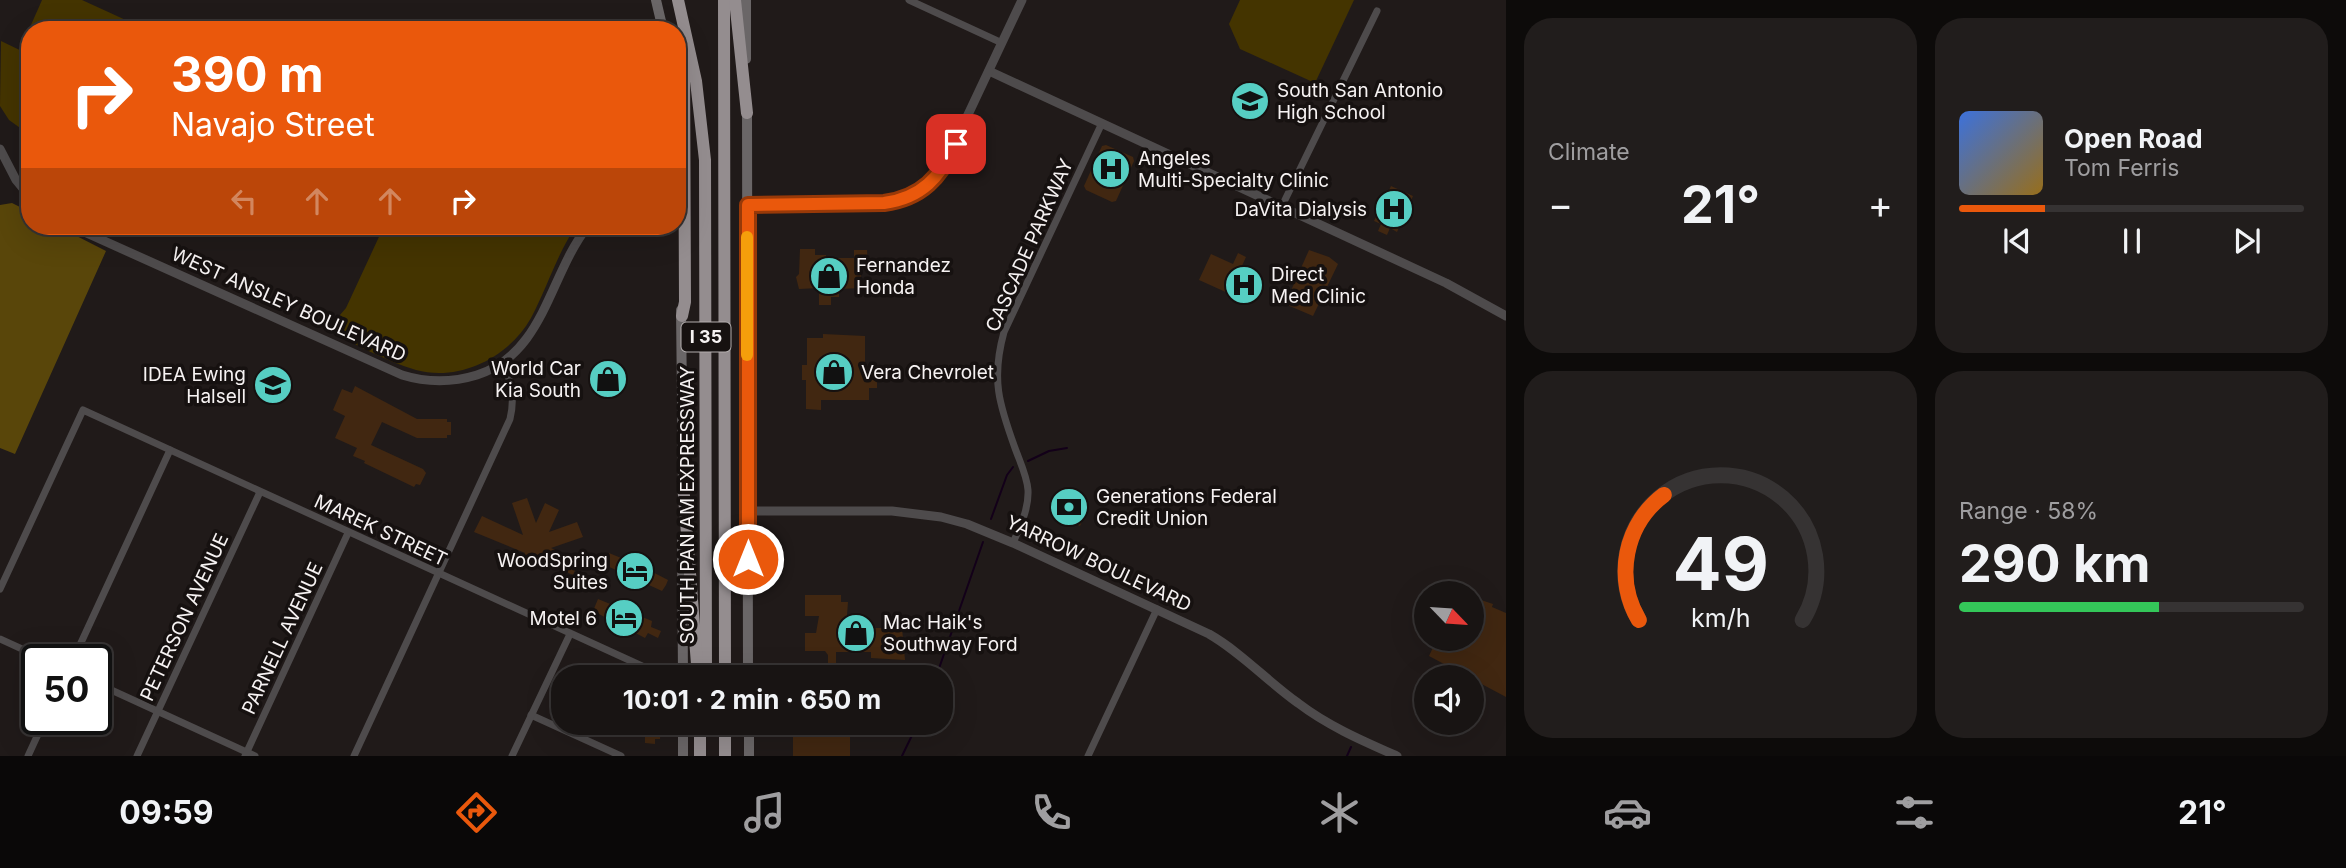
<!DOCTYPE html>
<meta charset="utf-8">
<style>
:root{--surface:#181413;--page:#211d1c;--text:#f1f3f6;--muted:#9f9ea0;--line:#363333;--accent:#ea580c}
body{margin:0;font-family:Inter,sans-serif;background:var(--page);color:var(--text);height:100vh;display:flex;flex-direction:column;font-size:26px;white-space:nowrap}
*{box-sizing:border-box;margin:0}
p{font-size:23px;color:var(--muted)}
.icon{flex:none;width:38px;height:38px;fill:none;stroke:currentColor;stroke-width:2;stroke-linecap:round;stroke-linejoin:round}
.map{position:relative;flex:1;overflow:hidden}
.sheet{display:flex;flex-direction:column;gap:18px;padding:18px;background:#0d0b0a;width:840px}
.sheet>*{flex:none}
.guide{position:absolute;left:21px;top:21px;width:665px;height:214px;border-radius:28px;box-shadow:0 7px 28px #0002,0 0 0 2px var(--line);background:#ea580c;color:#fff;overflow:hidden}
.needle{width:46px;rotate:115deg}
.controls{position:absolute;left:1414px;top:581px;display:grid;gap:14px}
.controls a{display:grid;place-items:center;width:70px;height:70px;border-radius:50%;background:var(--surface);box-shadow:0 7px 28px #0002,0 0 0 2px var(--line);font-size:35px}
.speed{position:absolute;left:21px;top:644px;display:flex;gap:14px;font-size:35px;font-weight:700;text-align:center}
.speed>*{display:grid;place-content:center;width:91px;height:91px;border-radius:50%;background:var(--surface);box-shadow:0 7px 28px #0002,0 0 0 2px var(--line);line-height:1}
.speed .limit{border:4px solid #111;border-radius:10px;background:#fff;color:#111}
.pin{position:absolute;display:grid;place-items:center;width:60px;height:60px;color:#fff;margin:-30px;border-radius:14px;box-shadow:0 4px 10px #0006}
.me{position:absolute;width:77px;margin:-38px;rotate:0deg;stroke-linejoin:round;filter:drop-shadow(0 0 5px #0008)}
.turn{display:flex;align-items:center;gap:24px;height:147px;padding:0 35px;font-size:32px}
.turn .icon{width:91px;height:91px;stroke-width:2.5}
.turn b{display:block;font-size:49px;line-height:60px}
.lanes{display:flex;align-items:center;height:66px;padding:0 35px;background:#0003;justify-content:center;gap:35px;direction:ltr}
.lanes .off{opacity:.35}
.big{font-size:52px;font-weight:700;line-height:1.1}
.sheet .card{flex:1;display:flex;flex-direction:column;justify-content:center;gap:10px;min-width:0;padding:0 24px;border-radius:28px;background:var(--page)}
.sheet .dial{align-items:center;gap:0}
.dial svg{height:182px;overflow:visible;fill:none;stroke:var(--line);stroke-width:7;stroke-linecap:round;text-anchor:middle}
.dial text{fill:var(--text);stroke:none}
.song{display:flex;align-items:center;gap:21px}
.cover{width:84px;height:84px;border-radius:10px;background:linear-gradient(135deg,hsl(220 70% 55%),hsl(40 70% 35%))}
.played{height:7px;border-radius:4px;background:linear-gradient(90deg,var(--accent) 25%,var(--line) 25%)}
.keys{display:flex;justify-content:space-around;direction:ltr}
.heat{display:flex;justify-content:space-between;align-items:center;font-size:38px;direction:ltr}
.charge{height:10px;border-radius:5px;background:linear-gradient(90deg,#34c759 58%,var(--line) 0)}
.sheet .tiles{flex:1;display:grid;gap:18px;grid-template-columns:repeat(2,1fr)}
.trip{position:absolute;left:551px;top:665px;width:402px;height:70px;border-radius:28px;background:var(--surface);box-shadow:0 7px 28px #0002,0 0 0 2px var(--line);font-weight:700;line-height:70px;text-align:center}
.tabs{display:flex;height:112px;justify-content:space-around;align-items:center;background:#0a0808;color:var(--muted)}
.tabs .icon{width:49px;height:49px}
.tabs .current{color:var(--accent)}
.tabs b{font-size:32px;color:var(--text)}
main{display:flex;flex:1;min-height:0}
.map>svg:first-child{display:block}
.green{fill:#443400}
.forest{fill:#59460a}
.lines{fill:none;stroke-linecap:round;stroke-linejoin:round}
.stream{stroke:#130019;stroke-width:2}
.building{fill:#412711}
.minor{stroke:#4e4b4c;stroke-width:7}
.tertiary{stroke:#4e4b4c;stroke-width:9}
.secondary{stroke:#6a6667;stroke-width:10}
.motorway{stroke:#948d8f;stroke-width:12}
.route-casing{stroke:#983908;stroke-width:18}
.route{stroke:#ea580c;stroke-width:12}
.slow{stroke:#f59e0b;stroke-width:12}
.labels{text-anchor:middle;stroke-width:7;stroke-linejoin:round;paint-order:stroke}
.shield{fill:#161110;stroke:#b3aeae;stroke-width:2}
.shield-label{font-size:18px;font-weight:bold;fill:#f6f2f2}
.poi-label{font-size:19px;fill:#f6f2f2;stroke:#161110;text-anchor:start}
.street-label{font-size:19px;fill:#f6f2f2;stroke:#161110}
</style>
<main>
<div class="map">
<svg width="1506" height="756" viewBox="0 0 1506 756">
<rect width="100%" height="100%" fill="#201a19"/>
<!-- green -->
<g class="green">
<path d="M 42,0 L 82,0 L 141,27 L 140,30 L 41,30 L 31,25 Z"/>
<path d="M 1240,0 L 1354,0 L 1315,83 L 1240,49 L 1229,24 Z"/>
<path d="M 1,41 L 30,55 L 30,135 L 9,120 L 0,106 Z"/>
<path d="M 384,226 L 576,226 C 557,254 547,288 531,318 C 509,357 460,382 416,370 C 385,361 356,344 327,330 L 346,308 Z"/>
</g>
<!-- forest -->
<path class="forest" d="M 12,203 L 30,212 L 30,226 L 57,226 L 106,251 L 15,454 L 0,448 L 0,205 Z"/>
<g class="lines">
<!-- stream -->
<g class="stream">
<path d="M 1028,461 L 1049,451 L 1067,448"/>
<path d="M 991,519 L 1007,475 L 1013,467"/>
<path d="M 936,677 L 983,542"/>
<path d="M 902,756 L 918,723"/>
<path d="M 1347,756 L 1351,747"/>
</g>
</g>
<!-- building -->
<g class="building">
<path d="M 1106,145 L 1133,157 L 1134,161 L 1116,201 L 1112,202 L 1086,190 L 1084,186 L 1102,146 Z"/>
<path d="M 1391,186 L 1413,196 L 1397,232 L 1390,228 L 1387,235 L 1378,231 L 1381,224 L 1374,221 Z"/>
<path d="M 800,249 L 815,249 L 815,255 L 826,255 L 826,258 L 854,258 L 854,250 L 867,250 L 868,266 L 861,266 L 861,288 L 839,289 L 839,297 L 831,297 L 831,305 L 819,305 L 819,288 L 799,289 L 796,277 L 799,274 Z"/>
<path d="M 1309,250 L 1329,257 L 1338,264 L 1313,316 L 1285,304 Z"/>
<path d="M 1238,253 L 1246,257 L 1241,268 L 1262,278 L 1250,303 L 1199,280 L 1211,254 L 1233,264 Z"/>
<path d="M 823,334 L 865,336 L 865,378 L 877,381 L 877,388 L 869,388 L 869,400 L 821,400 L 821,410 L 806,409 L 806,380 L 802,380 L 802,365 L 807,365 L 807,338 L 823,338 Z"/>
<path d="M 355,386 L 417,419 L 447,419 L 447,422 L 451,422 L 451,435 L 447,435 L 447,438 L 417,438 L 382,422 L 371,445 L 423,469 L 426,473 L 420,485 L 416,484 L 414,487 L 364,463 L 365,461 L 353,456 L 357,448 L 335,438 L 345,416 L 333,410 L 342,389 L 352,393 Z"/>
<path d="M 527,498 L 536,523 L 545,503 L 559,510 L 549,532 L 577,522 L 583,537 L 551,548 L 579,561 L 573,575 L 536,558 L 533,565 L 522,559 L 525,553 L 474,532 L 482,516 L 523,535 L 512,503 Z"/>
<path d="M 1063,498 L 1087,510 L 1080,526 L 1055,514 Z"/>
<path d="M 609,553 L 626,560 L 643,563 L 641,566 L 668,580 L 666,585 L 662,591 L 605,565 Z"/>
<path d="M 805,595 L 841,595 L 841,602 L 848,602 L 846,628 L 902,628 L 905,660 L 871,658 L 871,652 L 836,652 L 836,671 L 828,671 L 828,655 L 825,651 L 805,651 L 805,633 L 816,633 L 819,616 L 805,616 Z"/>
<path d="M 1472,597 L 1493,604 L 1492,607 L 1506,613 L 1506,697 L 1429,656 L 1437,639 L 1472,639 Z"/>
<path d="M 598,599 L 652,621 L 651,627 L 661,631 L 658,638 L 648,633 L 645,638 L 593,611 Z"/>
<path d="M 645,723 L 661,723 L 660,739 L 655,739 L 655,744 L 645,743 Z"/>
<path d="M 798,723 L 835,723 L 835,727 L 850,727 L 850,756 L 793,756 L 793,737 L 798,737 Z"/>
</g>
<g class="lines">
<!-- minor -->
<g class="minor">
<path d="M 909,0 L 1002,43"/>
<path d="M 1282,206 L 1377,11"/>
<path d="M 1013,543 C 1020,526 1029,509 1028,490 C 1027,476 1020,462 1015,448 C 999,404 991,379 1004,332 L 1102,123"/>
<path d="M 0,589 L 83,410 L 666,677"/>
<path d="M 0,639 L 46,660"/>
<path d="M 73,660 L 170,450"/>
<path d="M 96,683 L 255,756"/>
<path d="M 531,715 L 621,756"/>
<path d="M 28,756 L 45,719"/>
<path d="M 137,756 L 260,492"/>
<path d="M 245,756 L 348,533"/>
<path d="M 354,756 L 510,419 C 515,398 512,382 502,363"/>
<path d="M 512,756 L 570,634"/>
<path d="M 1088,756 L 1157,609"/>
</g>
<!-- tertiary -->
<g class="tertiary">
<path d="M 989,71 L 1446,283 L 1506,316"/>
<path d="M 0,149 L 16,180 L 30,197"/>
<path d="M 748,205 L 884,203 L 903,200 L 924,190 L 941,172 L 1022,0"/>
<path d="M 71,226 L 402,375 C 428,383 451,383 477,375 C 545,353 549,275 588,226"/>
<path d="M 749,511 L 892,511 L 941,517 L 967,524 L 1013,543 L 1209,634 C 1242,653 1267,681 1298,703 C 1328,726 1363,741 1397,756"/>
</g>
<!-- secondary -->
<g class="secondary">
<path d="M 656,0 L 663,30"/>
<path d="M 746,0 L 746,59"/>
<path d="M 747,109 L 748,677"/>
<path d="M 677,130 L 679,152"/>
<path d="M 681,310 L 683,488"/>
<path d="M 682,538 L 683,677"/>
<path d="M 683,723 L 683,756"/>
<path d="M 749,723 L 749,756"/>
</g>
<!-- motorway -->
<g class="motorway">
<path d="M 678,0 L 696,81 L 705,160 L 706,677"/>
<path d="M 724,0 L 725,677"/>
<path d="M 735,0 L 747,113"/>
<path d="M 682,316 L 685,302 L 684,52"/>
<path d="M 683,483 L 698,677"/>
<path d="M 725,723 L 725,756"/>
<path d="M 700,756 L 700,723"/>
</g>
</g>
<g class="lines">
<defs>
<path id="route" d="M 748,559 L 748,205 L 884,203 C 922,198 940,177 956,144"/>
</defs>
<!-- route casing -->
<use href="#route" class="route-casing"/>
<!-- route -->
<use href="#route" class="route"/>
<!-- slow -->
<path class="slow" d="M 747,355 L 747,237"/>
</g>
<!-- icons -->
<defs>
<symbol id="school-disc" viewBox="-11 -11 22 22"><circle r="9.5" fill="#56cec3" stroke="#161110"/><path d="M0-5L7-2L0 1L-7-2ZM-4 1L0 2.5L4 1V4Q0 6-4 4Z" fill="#111"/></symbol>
<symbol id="hospital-disc" viewBox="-11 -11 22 22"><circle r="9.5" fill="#56cec3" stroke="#161110"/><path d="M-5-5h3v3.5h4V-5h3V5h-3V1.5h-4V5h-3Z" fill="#111"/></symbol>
<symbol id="shop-disc" viewBox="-11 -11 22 22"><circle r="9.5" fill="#56cec3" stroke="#161110"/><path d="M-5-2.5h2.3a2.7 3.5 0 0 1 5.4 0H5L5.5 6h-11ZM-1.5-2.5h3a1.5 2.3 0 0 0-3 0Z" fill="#111"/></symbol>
<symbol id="bank-disc" viewBox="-11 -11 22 22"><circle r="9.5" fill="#56cec3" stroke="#161110"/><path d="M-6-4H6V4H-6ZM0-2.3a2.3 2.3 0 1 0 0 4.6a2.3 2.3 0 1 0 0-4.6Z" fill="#111"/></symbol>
<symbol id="hotel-disc" viewBox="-11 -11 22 22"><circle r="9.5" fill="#56cec3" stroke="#161110"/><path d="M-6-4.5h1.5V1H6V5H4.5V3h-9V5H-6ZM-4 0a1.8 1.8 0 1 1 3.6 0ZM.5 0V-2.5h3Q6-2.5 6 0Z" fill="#111"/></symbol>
</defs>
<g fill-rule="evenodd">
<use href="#school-disc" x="1228" y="79" width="44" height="44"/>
<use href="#hospital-disc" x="1089" y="147" width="44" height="44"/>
<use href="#hospital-disc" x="1372" y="187" width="44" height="44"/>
<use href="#shop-disc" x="807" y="254" width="44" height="44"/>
<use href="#hospital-disc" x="1222" y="263" width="44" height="44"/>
<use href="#shop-disc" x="812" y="350" width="44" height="44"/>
<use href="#shop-disc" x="586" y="357" width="44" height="44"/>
<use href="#school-disc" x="251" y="363" width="44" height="44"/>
<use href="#bank-disc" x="1047" y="485" width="44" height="44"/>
<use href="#hotel-disc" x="613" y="549" width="44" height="44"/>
<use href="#hotel-disc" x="602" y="596" width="44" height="44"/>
<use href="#shop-disc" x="834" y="611" width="44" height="44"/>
</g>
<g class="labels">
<!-- shield labels -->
<rect class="shield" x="681.5" y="322.5" width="49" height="29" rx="5"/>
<g class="shield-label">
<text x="706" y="343">I 35</text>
</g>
<!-- poi labels -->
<g class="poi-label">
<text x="1277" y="97">South San Antonio<tspan x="1277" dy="22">High School</tspan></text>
<text x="1138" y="165">Angeles<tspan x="1138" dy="22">Multi-Specialty Clinic</tspan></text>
<text x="1367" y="216" text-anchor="end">DaVita Dialysis</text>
<text x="856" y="272">Fernandez<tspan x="856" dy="22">Honda</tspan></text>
<text x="1271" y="281">Direct<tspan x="1271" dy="22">Med Clinic</tspan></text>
<text x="581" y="375" text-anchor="end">World Car<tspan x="581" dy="22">Kia South</tspan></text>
<text x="861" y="379">Vera Chevrolet</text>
<text x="246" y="381" text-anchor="end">IDEA Ewing<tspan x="246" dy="22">Halsell</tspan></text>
<text x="1096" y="503">Generations Federal<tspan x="1096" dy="22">Credit Union</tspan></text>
<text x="608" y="567" text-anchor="end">WoodSpring<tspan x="608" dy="22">Suites</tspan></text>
<text x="597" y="625" text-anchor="end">Motel 6</text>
<text x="883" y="629">Mac Haik's<tspan x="883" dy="22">Southway Ford</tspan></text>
</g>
<!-- street labels -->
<g class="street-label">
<text transform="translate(1029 245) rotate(-66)" y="7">CASCADE PARKWAY</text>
<text transform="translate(289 304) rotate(24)" y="7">WEST ANSLEY BOULEVARD</text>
<text transform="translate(687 505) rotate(-90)" y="7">SOUTH PAN AM EXPRESSWAY</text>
<text transform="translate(381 530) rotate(25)" y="7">MAREK STREET</text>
<text transform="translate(1099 563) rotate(25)" y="7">YARROW BOULEVARD</text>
<text transform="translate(184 617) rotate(-65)" y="7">PETERSON AVENUE</text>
<text transform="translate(282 638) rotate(-65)" y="7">PARNELL AVENUE</text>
</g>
</g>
</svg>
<div class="controls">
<a><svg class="needle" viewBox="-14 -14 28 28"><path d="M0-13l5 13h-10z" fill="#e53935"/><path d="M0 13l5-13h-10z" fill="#9f9ea0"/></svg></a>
<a><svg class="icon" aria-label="sound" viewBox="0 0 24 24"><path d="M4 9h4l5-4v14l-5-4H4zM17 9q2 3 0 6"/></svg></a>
</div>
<div class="speed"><div class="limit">50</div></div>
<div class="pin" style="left:956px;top:144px;background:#d93025"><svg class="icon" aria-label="arrive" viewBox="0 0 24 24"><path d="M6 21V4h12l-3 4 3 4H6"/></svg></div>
<svg class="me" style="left:748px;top:559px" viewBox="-20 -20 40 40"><circle r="17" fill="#ea580c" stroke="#fff" stroke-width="3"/><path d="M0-11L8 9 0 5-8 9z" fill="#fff"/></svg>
<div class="trip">10:01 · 2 min · 650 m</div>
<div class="guide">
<div class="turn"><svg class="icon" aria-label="right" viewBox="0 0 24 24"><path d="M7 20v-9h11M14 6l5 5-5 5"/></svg><div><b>390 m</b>Navajo Street</div></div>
<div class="lanes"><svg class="icon off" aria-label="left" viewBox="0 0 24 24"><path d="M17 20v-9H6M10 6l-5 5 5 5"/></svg><svg class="icon off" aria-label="ahead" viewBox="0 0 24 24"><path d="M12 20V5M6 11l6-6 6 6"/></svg><svg class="icon off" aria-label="ahead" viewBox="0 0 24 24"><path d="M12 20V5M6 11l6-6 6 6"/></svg><svg class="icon" aria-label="right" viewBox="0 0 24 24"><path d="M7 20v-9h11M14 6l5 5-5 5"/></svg></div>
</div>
</div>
<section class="sheet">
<div class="tiles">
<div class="card"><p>Climate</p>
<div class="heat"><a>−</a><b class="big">21°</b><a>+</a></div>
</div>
<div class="card">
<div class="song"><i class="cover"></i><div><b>Open Road</b><p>Tom Ferris</p></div></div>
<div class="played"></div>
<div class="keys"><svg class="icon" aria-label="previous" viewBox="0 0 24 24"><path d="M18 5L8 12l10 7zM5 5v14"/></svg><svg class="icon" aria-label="pause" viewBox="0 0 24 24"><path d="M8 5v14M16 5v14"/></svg><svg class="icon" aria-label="next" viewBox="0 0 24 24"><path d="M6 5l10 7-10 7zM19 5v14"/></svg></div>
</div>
<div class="card dial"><svg viewBox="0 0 100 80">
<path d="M14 69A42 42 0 1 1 86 69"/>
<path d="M14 69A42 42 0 0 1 25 14" stroke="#ea580c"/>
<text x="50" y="56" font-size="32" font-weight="700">49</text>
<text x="50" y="72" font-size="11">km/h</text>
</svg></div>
<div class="card"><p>Range · 58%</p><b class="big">290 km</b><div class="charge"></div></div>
</div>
</section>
</main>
<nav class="tabs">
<b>09:59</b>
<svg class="icon current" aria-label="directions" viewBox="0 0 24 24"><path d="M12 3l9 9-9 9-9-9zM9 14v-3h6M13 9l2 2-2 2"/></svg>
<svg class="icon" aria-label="music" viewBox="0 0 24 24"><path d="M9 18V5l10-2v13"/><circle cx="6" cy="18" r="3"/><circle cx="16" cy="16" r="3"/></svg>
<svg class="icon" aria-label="phone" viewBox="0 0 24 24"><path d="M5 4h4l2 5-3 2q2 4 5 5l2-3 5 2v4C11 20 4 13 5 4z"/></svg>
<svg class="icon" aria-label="climate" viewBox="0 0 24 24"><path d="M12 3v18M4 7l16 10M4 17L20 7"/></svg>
<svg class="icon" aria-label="car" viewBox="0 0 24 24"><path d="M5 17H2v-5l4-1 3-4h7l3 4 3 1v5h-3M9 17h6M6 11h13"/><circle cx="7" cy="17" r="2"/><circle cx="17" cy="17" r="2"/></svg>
<svg class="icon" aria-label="filters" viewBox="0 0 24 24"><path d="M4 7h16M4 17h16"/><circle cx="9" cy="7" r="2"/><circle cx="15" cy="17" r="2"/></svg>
<b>21°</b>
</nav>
